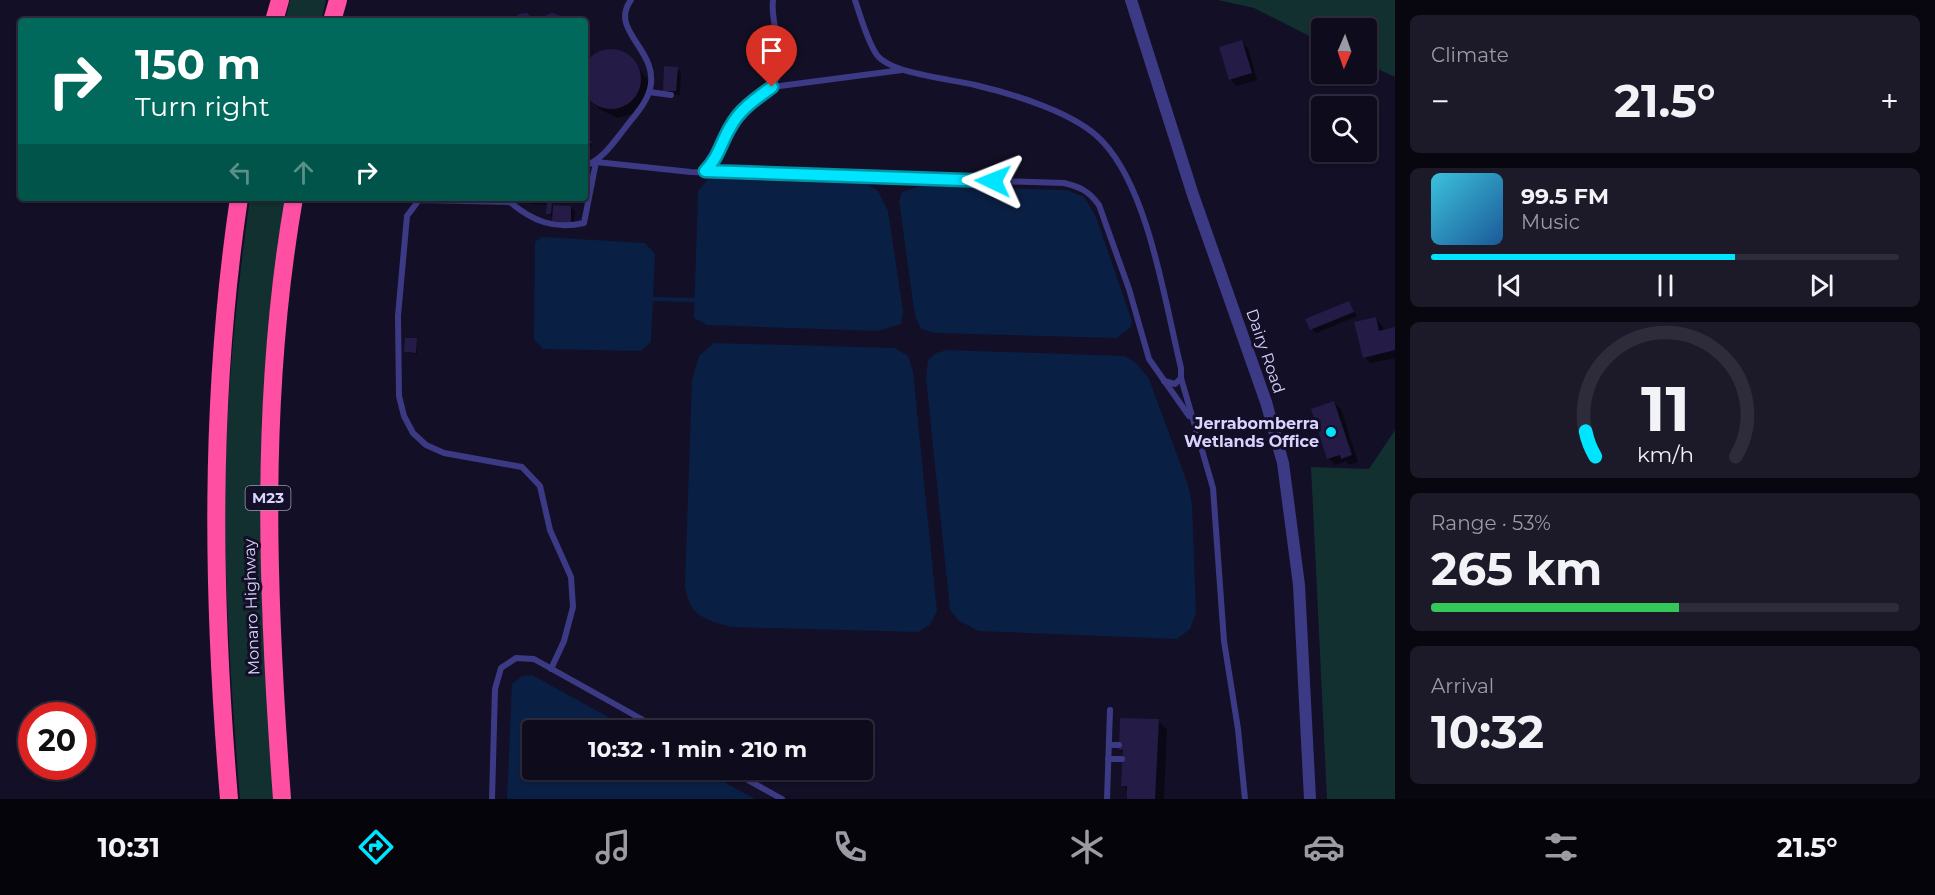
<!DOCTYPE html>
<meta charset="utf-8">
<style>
:root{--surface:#0e0b1c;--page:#1c1929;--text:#f1f3f6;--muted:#9b9ba3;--line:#2e2b3b;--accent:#00e5ff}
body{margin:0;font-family:Montserrat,sans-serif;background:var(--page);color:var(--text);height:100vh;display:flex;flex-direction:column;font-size:22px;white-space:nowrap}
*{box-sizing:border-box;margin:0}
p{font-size:20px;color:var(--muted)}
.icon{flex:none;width:33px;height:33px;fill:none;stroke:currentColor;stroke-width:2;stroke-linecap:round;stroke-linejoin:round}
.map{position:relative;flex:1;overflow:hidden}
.side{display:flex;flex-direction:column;gap:15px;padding:15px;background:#08060f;width:540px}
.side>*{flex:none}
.top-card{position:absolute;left:18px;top:18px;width:570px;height:183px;border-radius:6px;box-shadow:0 2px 4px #0004,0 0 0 2px var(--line);background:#00695c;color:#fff;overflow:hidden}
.needle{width:39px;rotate:182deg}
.tools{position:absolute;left:1311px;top:18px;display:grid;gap:12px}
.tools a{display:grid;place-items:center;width:66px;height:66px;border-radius:6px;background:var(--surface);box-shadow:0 2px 4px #0004,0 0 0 2px var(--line);font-size:30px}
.speed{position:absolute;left:18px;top:702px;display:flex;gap:12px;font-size:30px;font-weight:700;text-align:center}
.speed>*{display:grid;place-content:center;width:78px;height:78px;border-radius:50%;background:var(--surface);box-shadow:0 2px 4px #0004,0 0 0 2px var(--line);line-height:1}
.speed .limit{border:9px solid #d22;background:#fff;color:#111}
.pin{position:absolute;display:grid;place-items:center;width:51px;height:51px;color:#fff;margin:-62px -26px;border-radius:50% 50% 50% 0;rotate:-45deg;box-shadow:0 0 6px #0007}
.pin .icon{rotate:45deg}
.me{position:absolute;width:66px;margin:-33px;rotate:272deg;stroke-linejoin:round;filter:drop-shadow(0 0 4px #0008)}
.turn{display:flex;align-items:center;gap:21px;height:126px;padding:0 18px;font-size:27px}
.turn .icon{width:78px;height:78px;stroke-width:2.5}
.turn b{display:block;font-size:42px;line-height:51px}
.lanes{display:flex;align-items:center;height:57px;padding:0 18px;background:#0003;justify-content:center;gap:30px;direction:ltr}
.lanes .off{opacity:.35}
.big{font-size:45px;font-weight:700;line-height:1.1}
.side .card{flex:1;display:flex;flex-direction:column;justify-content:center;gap:9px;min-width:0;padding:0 21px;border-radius:9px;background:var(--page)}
.side .dial{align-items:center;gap:0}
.dial svg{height:156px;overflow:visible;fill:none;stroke:var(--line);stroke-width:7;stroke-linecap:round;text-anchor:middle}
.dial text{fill:var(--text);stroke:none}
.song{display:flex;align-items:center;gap:18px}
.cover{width:72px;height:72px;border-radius:9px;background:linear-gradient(135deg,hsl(190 70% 55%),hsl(210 70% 35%))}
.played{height:6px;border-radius:3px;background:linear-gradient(90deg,var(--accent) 65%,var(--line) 65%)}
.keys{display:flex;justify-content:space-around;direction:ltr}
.heat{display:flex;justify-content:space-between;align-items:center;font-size:33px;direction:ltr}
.charge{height:9px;border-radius:4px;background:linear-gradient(90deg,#34c759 53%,var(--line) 0)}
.trip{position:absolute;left:522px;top:720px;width:351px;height:60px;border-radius:6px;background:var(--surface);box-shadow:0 2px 4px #0004,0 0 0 2px var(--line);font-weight:700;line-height:60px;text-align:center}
.tabs{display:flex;height:96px;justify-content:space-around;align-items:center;background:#06040b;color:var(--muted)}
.tabs .icon{width:42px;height:42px}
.tabs .selected{color:var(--accent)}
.tabs b{font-size:27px;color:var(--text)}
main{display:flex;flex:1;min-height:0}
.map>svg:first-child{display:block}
.green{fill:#12302f}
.water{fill:#0a1f44}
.shadow{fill:#0007}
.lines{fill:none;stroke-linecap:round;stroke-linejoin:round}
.stream{stroke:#0a1f44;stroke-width:4}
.building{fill:#241b47}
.service{stroke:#3d3a85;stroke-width:6}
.minor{stroke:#3d3a85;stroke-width:12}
.motorway{stroke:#ff4fa3;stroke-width:18}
.route-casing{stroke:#0095a6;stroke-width:15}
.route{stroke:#00e5ff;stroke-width:10}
.poi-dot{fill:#00e5ff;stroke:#130f26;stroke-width:2}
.labels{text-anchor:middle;stroke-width:6;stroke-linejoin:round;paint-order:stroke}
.shield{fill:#130f26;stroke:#9e99be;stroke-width:1.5}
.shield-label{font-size:15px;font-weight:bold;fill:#d9d4ff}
.street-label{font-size:16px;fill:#d9d4ff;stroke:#130f26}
.poi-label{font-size:16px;font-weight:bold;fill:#d9d4ff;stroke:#130f26;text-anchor:end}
</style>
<main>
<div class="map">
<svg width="1395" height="799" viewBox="0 0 1395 799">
<rect width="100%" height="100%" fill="#130f26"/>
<!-- green -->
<g class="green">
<path d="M 290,0 L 326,0 L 321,21 L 285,21 Z"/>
<path d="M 1218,0 L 1395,0 L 1395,77 L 1367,64 L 1366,28 L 1322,28 L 1321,42 L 1254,8 Z"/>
<path d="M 250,198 L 286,198 L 261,491 L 262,608 L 275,799 L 240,799 C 232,699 225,599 225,498 C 226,397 236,298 250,198 Z"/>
<path d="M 1395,430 L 1395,799 L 1327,799 L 1311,467 L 1369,469 Z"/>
</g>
<!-- water -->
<g class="water">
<path d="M 708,179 L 867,184 L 878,191 L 888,211 L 903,311 L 901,324 L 878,331 L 707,325 L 694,318 L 698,191 Z"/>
<path d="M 921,186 L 1067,190 L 1084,197 L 1096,217 L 1132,321 L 1131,327 L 1116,338 L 936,333 L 921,329 L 915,316 L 899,201 L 902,192 Z"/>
<path d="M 542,237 L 645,243 L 655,254 L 651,342 L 641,351 L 543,349 L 534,339 L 535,242 Z"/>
<path d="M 714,343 L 895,348 L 908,356 L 913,371 L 937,611 L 930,625 L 918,632 L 731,627 C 703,619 689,616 685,585 L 692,380 L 699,356 Z"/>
<path d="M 947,350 L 1125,356 L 1137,364 L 1149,379 L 1188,485 L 1192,505 L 1196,613 L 1190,629 L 1177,639 L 978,631 L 958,620 L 950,610 L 926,378 L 928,360 L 936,353 Z"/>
<path d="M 532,675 L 632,730 L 532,730 L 532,770 L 702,770 L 755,799 L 507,799 L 512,684 L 522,676 Z"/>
</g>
<!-- shadow -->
<g class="shadow">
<path d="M 1241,42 L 1248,48 L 1257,80 L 1237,86 L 1230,79 Z"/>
<path d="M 611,50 L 631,58 L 648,80 L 649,94 L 638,112 L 618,118 L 599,109 L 585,90 L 585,65 L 592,57 Z"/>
<path d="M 677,68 L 681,72 L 680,95 L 669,94 L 664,90 Z"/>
<path d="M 585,136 L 592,144 L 587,150 L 585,149 Z"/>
<path d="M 527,198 L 546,198 L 546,204 L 571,207 L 575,211 L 574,227 L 549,215 L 548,205 L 531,204 Z"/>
<path d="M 1348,303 L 1357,316 L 1316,333 L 1312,329 Z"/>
<path d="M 1376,319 L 1382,325 L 1384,332 L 1395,329 L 1395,358 L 1371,363 L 1364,357 Z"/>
<path d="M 416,340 L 417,354 L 407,353 L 406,352 Z"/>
<path d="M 1334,403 L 1341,409 L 1358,462 L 1349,465 L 1346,461 L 1335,465 L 1329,458 Z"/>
<path d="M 1159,721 L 1167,730 L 1164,799 L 1128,799 L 1128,791 L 1123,785 L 1124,753 L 1120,750 Z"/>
</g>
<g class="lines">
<!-- stream -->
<path class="stream" d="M 653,299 L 694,300"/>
</g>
<!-- building -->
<g class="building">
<path d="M 527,13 L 536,21 L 512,21 L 519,14 Z"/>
<path d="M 553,13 L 561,16 L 565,21 L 542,21 L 546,15 Z"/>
<path d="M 1242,40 L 1252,73 L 1229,80 L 1219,47 Z"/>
<circle cx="611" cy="79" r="30"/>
<path d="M 664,66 L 678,67 L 676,91 L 663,91 Z"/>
<path d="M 585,135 L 592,142 L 585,149 Z"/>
<path d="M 547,203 L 552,203 L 551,214 L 546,214 Z"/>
<path d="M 553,205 L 571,206 L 571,223 L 552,222 Z"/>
<path d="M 1349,301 L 1354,312 L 1310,330 L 1305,319 Z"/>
<path d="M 1376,317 L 1379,331 L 1395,327 L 1395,350 L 1363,358 L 1354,322 Z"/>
<path d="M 405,338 L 417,338 L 416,353 L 404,352 Z"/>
<path d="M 1334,401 L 1352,455 L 1341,459 L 1340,455 L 1327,459 L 1311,409 Z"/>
<path d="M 1120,718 L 1159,719 L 1155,799 L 1127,799 L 1127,786 L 1121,786 L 1123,750 L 1119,750 Z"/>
</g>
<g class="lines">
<!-- service -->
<g class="service">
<path d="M 855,0 C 860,15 868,43 877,55 C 891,74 952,79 975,85 C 1013,94 1077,113 1103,142 C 1149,191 1165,303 1181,368 L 1181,378 L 1213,488 L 1224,641 L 1238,729 L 1245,799"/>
<path d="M 772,87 L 902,70"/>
<path d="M 649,92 L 671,95"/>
<path d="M 596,162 L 691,172 L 1064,183 C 1080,187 1089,191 1099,205 L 1129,289 L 1149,359 L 1189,416"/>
<path d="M 585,166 C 603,159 613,143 625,128 C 634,116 646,104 650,89 C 660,50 608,31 631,0"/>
<path d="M 705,171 C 724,152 727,125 747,105 C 760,93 776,89 780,69 C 783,46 770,23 773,0"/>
<path d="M 510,198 L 510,202 L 419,200 L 407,216 L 398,316 L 399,396 L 404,416 L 413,433 L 426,445 L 444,453 L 522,467 L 540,486 L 550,530 L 571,577 L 573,607 L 564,641 L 551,669"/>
<path d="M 510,202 C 532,221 555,230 584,223 L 596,162"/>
<path d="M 1164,381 L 1175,384 L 1181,378"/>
<path d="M 1109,745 L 1119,745"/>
<path d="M 1108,759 L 1122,759"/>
<path d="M 730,770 L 782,799"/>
<path d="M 492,799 L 495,689 L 501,668 L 516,658 L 534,659 L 661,730"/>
<path d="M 1107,799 L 1110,710"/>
</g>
<!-- minor -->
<path class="minor" d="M 1131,0 L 1193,195 L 1266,402 L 1283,463 L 1299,585 L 1310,799"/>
<!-- motorway -->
<g class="motorway">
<path d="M 274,21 L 280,0"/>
<path d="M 332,21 L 338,0"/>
<path d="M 229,799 C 212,596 209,400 239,198"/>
<path d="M 282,799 C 267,597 259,399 294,198"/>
</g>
</g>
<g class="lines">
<defs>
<path id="route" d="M 772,87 C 757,98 740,109 731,126 C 721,142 719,157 705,171 L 993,181"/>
</defs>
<!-- route casing -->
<use href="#route" class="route-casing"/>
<!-- route -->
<use href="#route" class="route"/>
</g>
<!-- markers -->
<circle class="poi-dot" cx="1331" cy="432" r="6"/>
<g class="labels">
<!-- shield labels -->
<rect class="shield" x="245.5" y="486" width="45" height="24" rx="4.5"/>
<g class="shield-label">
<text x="268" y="503">M23</text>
</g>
<!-- street labels -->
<g class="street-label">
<text transform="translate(1266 351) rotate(71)" y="6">Dairy Road</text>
<text transform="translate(251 607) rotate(-92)" y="6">Monaro Highway</text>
</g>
<!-- poi labels -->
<g class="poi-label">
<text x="1319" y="429">Jerrabomberra<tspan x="1319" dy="18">Wetlands Office</tspan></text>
</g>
</g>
</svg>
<div class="tools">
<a><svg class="needle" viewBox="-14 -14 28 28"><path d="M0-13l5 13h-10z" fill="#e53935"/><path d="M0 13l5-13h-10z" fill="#9b9ba3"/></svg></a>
<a><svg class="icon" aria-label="search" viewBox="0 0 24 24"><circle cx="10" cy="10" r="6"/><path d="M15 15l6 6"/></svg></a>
</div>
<div class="speed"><div class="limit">20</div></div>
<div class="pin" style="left:772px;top:87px;background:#d93025"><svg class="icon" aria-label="arrive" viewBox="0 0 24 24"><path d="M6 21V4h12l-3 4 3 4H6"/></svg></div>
<svg class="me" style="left:993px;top:181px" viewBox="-20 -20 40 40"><path d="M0-17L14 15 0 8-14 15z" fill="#00e5ff" stroke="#fff" stroke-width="4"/></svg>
<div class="trip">10:32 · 1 min · 210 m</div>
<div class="top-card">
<div class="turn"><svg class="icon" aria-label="right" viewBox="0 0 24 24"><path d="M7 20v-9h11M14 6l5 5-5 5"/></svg><div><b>150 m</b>Turn right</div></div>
<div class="lanes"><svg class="icon off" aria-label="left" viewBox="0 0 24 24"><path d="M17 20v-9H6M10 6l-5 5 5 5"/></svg><svg class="icon off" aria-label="ahead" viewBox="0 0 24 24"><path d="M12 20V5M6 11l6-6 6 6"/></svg><svg class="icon" aria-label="right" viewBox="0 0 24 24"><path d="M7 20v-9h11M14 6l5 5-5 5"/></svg></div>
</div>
</div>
<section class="side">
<div class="card"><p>Climate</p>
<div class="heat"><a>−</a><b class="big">21.5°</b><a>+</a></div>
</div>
<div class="card">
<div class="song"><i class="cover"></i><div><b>99.5 FM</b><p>Music</p></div></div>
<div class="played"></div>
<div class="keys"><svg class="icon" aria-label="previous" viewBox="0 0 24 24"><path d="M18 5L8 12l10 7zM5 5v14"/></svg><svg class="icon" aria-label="pause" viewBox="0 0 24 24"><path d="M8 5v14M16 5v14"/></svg><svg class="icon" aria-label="next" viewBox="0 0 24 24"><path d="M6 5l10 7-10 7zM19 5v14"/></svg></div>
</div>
<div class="card dial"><svg viewBox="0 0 100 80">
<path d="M14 69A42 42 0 1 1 86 69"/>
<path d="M14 69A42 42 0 0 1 9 56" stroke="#00e5ff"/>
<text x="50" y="56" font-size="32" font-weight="700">11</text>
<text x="50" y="72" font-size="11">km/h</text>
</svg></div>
<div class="card"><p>Range · 53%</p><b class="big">265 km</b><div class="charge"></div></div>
<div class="card"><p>Arrival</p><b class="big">10:32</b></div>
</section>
</main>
<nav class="tabs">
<b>10:31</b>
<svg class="icon selected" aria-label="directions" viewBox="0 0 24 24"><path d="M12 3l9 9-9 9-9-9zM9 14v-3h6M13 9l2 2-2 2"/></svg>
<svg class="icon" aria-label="music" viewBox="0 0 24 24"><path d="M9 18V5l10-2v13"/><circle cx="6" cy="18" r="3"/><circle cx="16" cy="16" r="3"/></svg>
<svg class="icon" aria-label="phone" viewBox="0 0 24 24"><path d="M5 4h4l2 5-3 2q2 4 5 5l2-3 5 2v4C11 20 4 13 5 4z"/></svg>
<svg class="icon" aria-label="climate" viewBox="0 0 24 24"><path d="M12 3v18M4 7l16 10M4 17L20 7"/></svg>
<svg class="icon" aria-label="car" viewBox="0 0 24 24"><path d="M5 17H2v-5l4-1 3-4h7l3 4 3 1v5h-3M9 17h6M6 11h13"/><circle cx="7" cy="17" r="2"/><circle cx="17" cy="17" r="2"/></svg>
<svg class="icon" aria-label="filters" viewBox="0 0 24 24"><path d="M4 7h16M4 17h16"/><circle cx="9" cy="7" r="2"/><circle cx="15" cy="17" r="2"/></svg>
<b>21.5°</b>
</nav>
